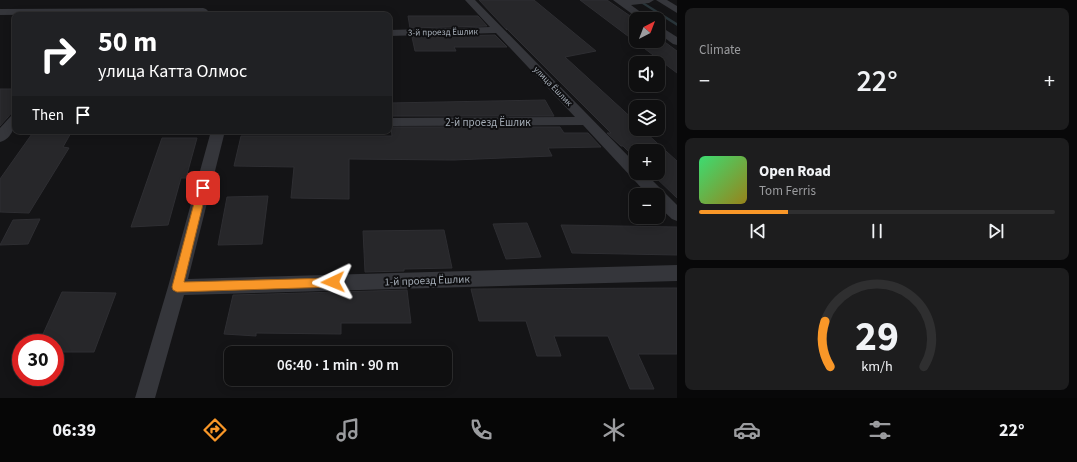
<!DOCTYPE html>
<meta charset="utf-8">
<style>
:root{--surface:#0f0f10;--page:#1d1d1e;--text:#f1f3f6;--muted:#9b9c9f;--line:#2f2f30;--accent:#f99728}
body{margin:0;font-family:"Source Sans 3",sans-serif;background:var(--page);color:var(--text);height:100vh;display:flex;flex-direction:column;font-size:15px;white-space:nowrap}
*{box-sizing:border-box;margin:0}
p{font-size:13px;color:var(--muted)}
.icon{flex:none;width:22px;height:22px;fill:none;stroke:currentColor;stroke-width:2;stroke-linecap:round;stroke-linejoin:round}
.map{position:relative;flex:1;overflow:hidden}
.details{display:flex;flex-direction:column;gap:8px;padding:8px;background:#080809;width:400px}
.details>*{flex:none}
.hud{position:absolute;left:12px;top:12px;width:380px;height:122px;border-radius:8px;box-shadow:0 2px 10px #0003,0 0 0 1px var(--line);background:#202124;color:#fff;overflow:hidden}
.needle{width:26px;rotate:42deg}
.buttons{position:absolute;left:629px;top:12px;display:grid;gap:8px}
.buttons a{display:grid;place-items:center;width:36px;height:36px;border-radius:8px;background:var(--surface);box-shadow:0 2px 10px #0003,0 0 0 1px var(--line);font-size:20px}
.speed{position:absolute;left:12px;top:334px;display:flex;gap:8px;font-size:20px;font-weight:700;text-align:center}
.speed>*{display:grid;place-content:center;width:52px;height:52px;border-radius:50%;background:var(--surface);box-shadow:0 2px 10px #0003,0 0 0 1px var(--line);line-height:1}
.speed .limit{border:6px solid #d22;background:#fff;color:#111}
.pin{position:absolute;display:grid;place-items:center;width:34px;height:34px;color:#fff;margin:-17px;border-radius:8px;box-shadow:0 2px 6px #0006}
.me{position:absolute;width:44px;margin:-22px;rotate:268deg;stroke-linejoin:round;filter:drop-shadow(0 0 3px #0008)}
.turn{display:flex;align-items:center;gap:14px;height:84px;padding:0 20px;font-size:18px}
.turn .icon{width:52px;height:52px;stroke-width:2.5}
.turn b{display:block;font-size:28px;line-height:34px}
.then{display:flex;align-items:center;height:38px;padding:0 20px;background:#0003;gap:8px;font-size:15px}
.big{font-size:30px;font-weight:600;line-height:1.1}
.details .card{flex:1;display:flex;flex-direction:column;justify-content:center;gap:6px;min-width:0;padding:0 14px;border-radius:8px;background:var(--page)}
.details .dial{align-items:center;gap:0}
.dial svg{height:104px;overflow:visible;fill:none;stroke:var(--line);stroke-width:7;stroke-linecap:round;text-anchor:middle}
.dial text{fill:var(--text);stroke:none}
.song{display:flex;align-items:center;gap:12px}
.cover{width:48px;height:48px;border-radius:6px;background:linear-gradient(135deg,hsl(140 70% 55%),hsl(50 70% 35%))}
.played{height:4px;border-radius:2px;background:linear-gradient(90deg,var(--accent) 25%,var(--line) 25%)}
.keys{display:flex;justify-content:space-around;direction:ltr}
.heat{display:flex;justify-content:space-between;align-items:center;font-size:22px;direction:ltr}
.trip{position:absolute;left:224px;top:346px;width:228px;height:40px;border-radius:8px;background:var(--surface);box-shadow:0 2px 10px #0003,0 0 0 1px var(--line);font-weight:600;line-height:40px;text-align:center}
.tabs{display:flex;height:64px;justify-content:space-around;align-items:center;background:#060606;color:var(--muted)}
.tabs .icon{width:28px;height:28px}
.tabs .on{color:var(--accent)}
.tabs b{font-size:18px;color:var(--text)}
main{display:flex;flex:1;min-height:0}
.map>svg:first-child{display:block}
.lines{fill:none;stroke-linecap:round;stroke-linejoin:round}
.stream{fill:#29353a;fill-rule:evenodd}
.building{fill:#27272a;stroke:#2e2e32}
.minor{fill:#35363b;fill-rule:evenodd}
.route{fill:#f99728;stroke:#a2621a}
.labels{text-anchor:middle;stroke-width:4;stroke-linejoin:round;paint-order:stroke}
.far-street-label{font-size:9px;fill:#a5adb7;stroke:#0f0f11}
.street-label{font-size:11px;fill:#a5adb7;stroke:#0f0f11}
</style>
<main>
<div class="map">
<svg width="677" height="398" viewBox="0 0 677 398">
<rect width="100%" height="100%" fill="#141416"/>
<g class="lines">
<!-- stream -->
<path class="stream" d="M 636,0 L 640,0 L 677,23 L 677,26 Z"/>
</g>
<!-- building -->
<g class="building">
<path d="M 479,0 L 534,0 L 596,51 L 565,57 L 636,122 L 636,129 L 643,129 L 647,132 L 645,132 L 677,161 L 677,198 L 651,173 L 658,173 L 658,151 L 636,151 L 636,159 L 623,146 L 621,146 L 607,133 L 611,133 L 506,28 L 507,30 Z"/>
<path d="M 580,0 L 607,0 L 636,20 L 636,41 L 658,41 L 658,37 L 677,51 L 677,73 Z"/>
<path d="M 408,16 L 478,16 L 487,26 L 410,28 Z"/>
<path d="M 495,35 L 507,47 L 454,47 L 456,51 L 415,51 L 412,37 Z"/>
<path d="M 0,89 L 15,89 L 15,109 L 0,126 Z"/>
<path d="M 545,100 L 554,116 L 389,116 L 389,103 Z"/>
<path d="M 391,127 L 560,127 L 564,133 L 588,133 L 601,147 L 548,148 L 552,156 L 454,160 L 349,159 L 349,199 L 291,198 L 294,167 L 234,166 L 241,136 L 392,136 Z"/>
<path d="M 34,131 L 72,131 L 63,147 L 69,148 L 29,213 L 0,212 L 0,179 Z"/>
<path d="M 162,138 L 197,138 L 186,178 L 181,178 L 168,225 L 131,227 Z"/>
<path d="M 268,196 L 262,244 L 218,245 L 227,197 Z"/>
<path d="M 40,219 L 28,244 L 0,245 L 13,220 Z"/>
<path d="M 527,223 L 541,257 L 506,259 L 493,224 Z"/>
<path d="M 561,225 L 677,227 L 677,255 L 572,253 Z"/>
<path d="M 444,230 L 452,268 L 404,269 L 404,271 L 365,272 L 363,231 Z"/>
<path d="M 677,288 L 677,354 L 638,354 L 654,389 L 630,389 L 608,336 L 554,336 L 561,356 L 537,356 L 526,321 L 479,321 L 471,289 Z"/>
<path d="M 407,290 L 411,323 L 341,323 L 341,334 L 256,333 L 256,336 L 224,334 L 233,295 Z"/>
<path d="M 62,292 L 116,293 L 94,352 L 55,352 L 55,343 L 39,343 Z"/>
</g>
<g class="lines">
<!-- minor -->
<g class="minor">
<path d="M 465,0 L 475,0 L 636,164 L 636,173 L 645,173 L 677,205 L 677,221 L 672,219 L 658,206 L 658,195 L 648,195 L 583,125 L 389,126 L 389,118 L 575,117 L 496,33 L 389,36 L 389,30 L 490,27 Z"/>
<path d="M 613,0 L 654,0 L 649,3 L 631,5 L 650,19 L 639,19 Z"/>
<path d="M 656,0 L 667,0 L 677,6 L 677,13 Z"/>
<path d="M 203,8 L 206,9 L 208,11 L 206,13 L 0,15 L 0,9 Z"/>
<path d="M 658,25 L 677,37 L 677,45 L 673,44 L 658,33 Z"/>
<path d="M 15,115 C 15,126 13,138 0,142 L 0,128 L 11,116 Z"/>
<path d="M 211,131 L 225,131 L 188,279 L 677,265 L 677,281 L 184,295 L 155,398 L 135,398 L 168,287 Z"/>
</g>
</g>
<!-- route -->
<path class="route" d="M 203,184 L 207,188 L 184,282 L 333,278 L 337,279 L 339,282 L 337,286 L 333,287 L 177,292 L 173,290 L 172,287 L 198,188 Z"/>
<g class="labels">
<!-- far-street labels -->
<g class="far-street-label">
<text transform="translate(443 32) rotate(-1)" y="3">3-й проезд Ёшлик</text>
<text transform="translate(553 86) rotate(46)" y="3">улица Ёшлик</text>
</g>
<!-- street labels -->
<g class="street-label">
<text x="488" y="126">2-й проезд Ёшлик</text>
<text transform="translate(427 280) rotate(-2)" y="4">1-й проезд Ёшлик</text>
</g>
</g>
</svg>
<div class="buttons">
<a><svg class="needle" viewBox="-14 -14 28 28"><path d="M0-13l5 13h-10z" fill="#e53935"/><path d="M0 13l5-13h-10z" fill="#9b9c9f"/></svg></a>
<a><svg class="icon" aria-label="sound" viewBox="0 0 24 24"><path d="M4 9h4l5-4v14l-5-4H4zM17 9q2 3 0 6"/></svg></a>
<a><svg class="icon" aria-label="layers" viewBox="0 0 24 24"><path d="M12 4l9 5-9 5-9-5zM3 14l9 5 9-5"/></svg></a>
<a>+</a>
<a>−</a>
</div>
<div class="speed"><div class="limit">30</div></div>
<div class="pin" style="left:203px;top:188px;background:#d93025"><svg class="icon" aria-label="arrive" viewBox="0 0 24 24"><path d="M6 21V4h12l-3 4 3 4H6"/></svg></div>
<svg class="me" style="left:333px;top:282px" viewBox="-20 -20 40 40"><path d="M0-17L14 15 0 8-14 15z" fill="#f99728" stroke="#fff" stroke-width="4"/></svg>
<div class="trip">06:40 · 1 min · 90 m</div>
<div class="hud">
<div class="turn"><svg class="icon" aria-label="right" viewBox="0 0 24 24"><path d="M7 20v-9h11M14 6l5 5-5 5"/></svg><div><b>50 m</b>улица Катта Олмос</div></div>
<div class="then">Then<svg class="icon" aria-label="arrive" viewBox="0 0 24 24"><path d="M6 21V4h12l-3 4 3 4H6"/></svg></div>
</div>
</div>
<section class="details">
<div class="card"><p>Climate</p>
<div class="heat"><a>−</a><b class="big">22°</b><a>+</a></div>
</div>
<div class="card">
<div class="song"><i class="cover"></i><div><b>Open Road</b><p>Tom Ferris</p></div></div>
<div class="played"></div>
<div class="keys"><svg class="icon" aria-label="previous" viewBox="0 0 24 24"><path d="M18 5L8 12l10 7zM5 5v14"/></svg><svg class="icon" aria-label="pause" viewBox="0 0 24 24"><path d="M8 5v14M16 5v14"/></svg><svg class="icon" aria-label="next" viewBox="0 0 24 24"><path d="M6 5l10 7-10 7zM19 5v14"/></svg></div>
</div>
<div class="card dial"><svg viewBox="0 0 100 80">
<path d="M14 69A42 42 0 1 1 86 69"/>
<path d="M14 69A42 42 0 0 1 10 34" stroke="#f99728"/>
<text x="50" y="56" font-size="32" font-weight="700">29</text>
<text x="50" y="72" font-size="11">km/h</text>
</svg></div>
</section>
</main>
<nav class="tabs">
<b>06:39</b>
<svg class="icon on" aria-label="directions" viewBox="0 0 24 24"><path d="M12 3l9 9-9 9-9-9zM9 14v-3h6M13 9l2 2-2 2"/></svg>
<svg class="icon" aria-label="music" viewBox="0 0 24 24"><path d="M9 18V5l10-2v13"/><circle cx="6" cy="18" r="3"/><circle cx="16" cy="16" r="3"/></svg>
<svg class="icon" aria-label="phone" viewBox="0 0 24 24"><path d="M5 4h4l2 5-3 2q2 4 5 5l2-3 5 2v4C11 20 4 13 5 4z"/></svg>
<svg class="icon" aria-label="climate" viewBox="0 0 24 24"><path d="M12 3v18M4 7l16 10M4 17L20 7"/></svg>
<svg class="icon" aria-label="car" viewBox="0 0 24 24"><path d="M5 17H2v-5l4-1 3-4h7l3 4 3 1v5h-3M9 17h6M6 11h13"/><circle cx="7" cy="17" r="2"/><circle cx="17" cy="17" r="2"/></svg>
<svg class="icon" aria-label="filters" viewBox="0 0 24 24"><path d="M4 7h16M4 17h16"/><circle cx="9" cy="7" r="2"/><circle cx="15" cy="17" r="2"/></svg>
<b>22°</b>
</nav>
